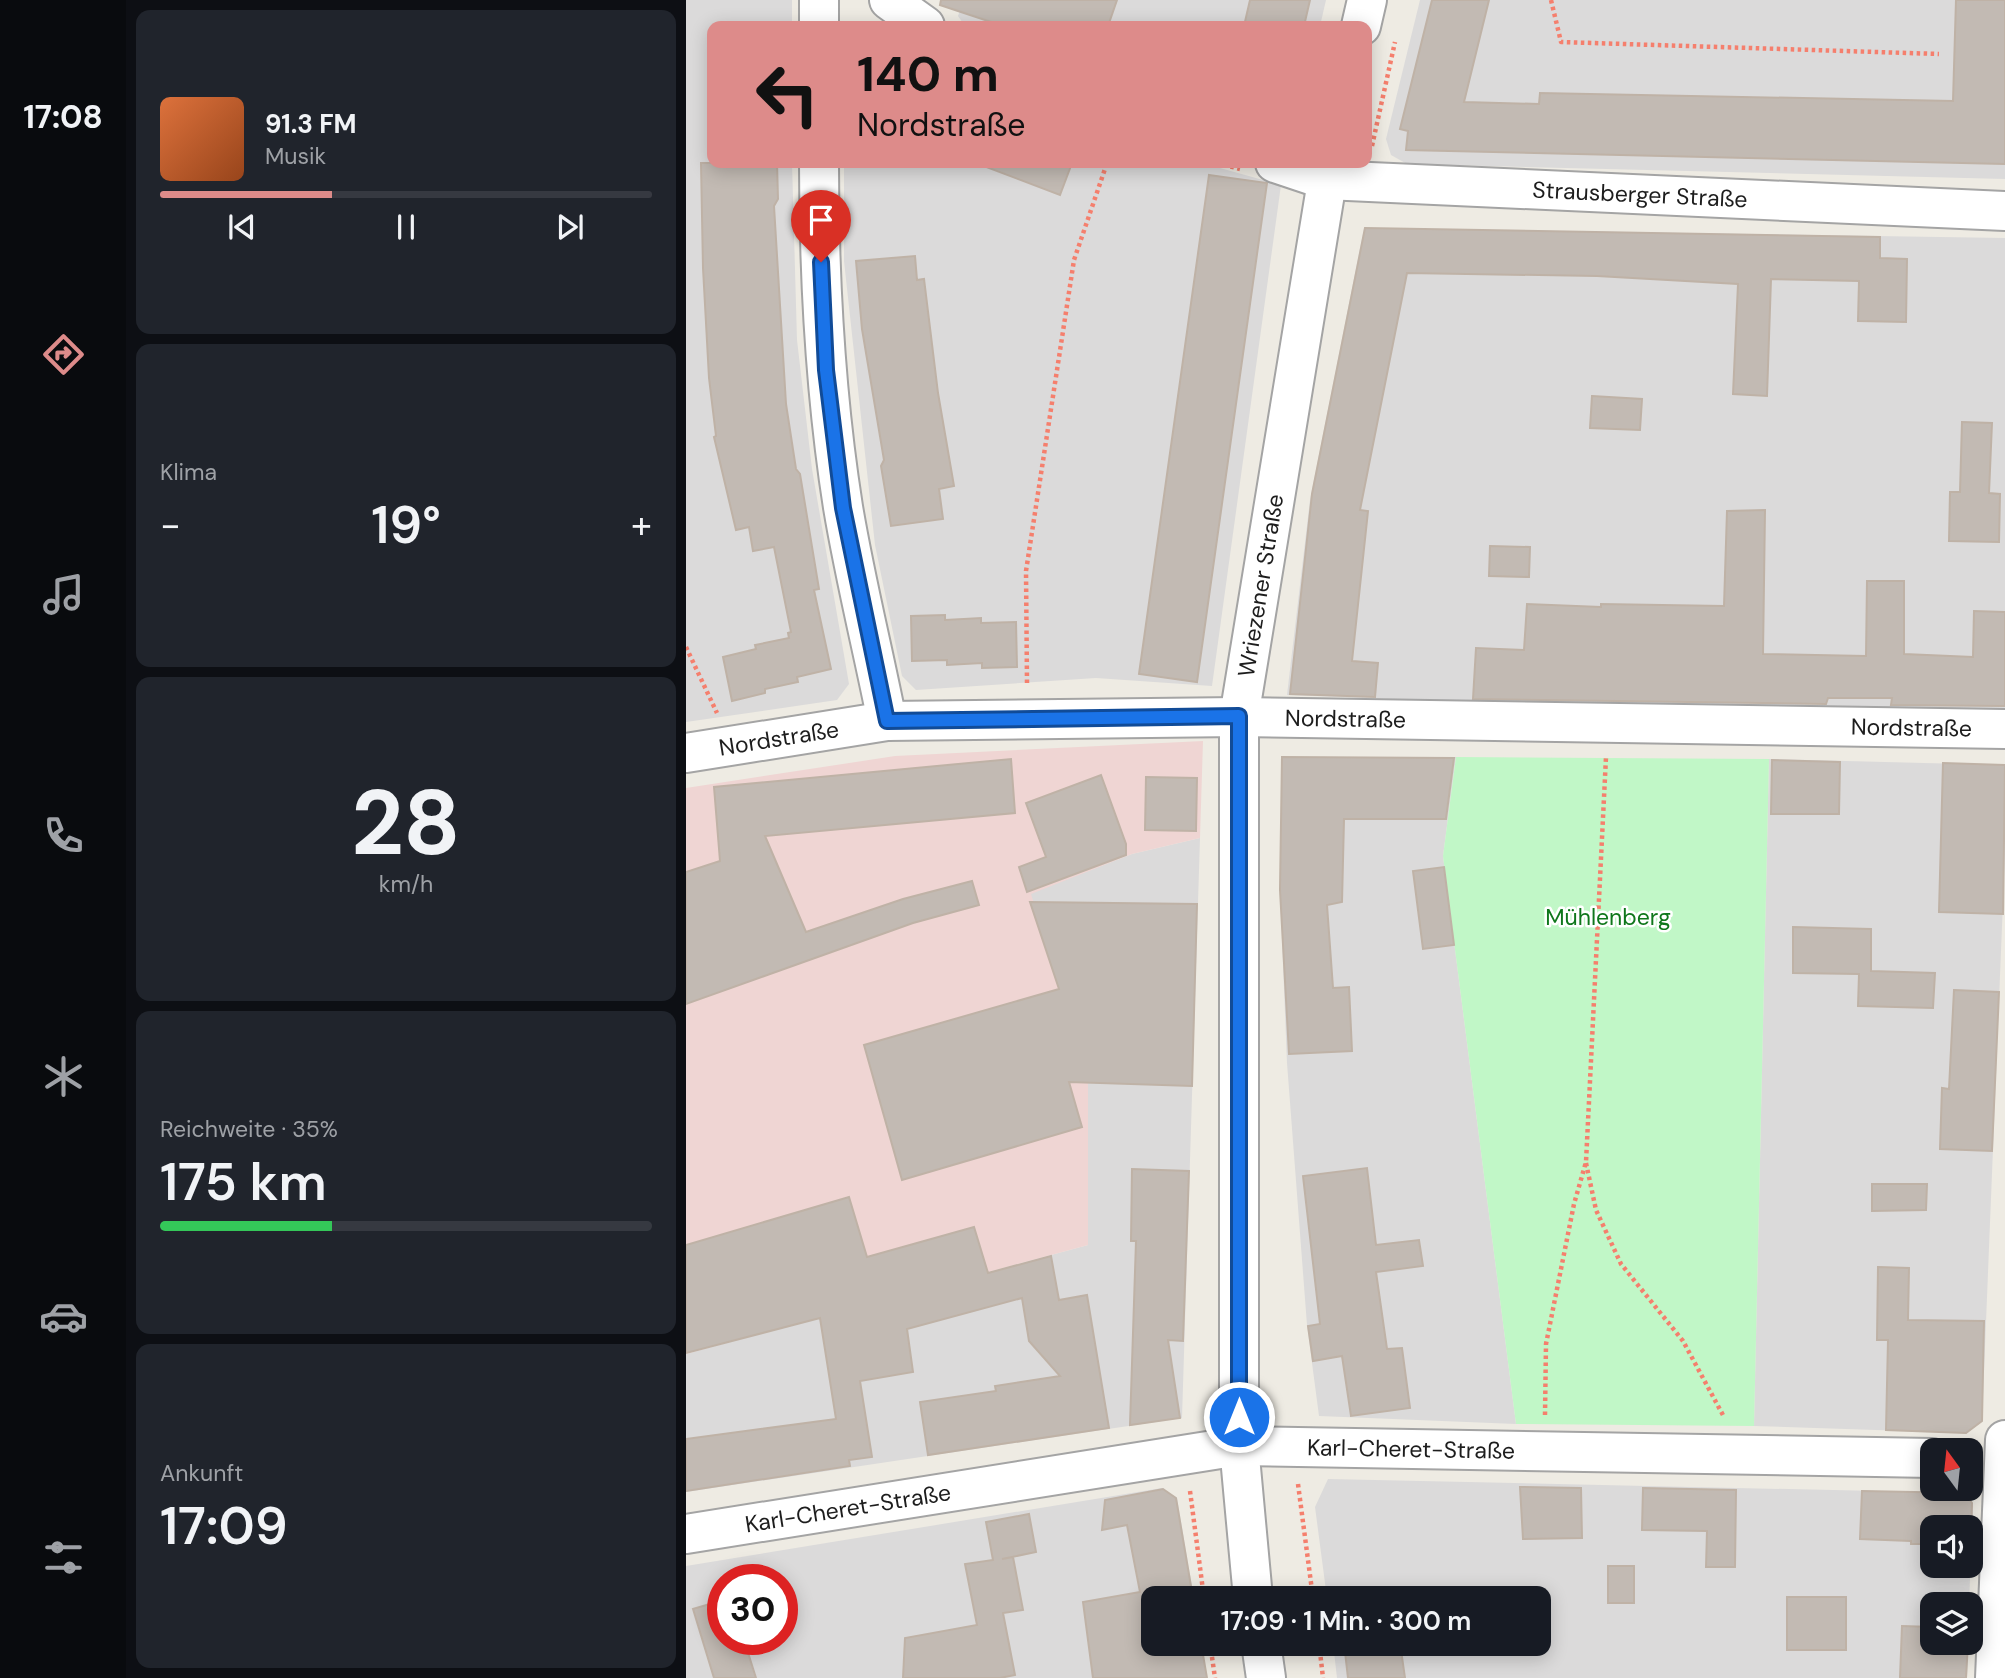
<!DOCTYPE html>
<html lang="de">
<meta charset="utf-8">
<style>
:root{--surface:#171b24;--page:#20242c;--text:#f1f3f6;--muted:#9ea1a6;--line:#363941;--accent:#dd8b8a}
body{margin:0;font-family:"DM Sans",sans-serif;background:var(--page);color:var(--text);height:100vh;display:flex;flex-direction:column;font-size:26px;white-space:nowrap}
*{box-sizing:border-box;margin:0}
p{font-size:23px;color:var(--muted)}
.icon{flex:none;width:38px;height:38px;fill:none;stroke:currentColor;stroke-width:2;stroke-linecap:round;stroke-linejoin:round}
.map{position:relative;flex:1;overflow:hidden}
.panel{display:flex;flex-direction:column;gap:10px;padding:10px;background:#0d0f14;width:560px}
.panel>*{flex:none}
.hud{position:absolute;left:21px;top:21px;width:665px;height:147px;border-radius:14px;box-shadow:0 4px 18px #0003;background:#dd8b8a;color:#111;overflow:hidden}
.needle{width:46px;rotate:345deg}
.fabs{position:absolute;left:1234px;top:1438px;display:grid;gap:14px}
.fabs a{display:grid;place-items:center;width:63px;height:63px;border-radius:14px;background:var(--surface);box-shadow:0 4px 18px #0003;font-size:35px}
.speed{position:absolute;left:21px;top:1564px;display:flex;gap:14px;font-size:35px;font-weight:700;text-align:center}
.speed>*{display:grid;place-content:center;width:91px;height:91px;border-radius:50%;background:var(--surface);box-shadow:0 4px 18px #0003;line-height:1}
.speed .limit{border:10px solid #d22;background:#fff;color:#111}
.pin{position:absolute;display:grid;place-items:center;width:60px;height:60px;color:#fff;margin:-72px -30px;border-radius:50% 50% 50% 0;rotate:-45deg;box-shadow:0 0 7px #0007}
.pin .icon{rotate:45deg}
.me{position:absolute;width:77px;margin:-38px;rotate:0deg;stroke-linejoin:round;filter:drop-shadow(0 0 5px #0008)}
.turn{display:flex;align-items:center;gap:24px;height:147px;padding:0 35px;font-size:32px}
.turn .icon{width:91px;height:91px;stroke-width:2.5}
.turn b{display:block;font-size:49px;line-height:60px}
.big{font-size:52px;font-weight:600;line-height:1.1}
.panel .card{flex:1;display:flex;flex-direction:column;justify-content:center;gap:10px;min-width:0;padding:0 24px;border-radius:14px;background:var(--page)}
.panel .dial{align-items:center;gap:0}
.dial b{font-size:91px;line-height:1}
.song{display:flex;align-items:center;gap:21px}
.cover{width:84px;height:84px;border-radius:10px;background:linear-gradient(135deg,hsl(20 70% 55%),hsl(20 70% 35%))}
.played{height:7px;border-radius:4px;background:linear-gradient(90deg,var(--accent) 35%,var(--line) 35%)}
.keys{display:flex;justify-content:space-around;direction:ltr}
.heat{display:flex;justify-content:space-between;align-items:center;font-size:38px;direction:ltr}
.charge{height:10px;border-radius:5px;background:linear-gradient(90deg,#34c759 35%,var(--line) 0)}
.trip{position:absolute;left:455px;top:1586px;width:410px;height:70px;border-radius:14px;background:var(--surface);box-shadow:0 4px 18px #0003;font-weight:600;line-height:70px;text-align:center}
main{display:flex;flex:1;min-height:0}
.tab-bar{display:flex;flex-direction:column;width:126px;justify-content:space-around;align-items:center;background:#090b0e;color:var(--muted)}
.tab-bar .icon{width:49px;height:49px}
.tab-bar .on{color:var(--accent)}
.tab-bar b{font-size:32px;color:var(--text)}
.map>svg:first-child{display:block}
.residential{fill:#dbdada;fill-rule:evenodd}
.commercial{fill:#efd5d3}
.park{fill:#c1f7c7}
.building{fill:#c2bab3;stroke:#bfb2a6;stroke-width:2}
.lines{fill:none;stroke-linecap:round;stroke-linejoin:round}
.minor-casing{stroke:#a4a4a4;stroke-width:42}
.path{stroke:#f57f6d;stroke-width:4.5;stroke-dasharray:3.5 3.5;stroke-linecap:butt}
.minor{stroke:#fff;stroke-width:38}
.route-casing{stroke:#114b97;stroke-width:18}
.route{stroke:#1a73e8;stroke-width:12}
.labels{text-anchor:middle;stroke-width:5;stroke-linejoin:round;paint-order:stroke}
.street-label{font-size:23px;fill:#1d1d1d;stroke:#fff}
.park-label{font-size:23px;fill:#0f771b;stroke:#fff}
</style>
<main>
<nav class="tab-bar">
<b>17:08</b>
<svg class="icon on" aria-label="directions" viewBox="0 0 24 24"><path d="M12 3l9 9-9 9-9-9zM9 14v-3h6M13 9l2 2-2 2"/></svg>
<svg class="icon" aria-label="music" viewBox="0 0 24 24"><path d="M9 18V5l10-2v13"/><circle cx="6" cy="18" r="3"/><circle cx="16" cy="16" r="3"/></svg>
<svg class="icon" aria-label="phone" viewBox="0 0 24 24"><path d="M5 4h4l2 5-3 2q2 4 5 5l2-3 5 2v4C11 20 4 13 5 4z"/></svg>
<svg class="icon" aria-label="climate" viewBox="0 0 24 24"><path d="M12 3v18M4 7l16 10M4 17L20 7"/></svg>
<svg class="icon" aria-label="car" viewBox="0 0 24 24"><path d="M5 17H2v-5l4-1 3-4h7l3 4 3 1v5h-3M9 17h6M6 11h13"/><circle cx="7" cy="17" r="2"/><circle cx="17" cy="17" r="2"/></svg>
<svg class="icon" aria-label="filters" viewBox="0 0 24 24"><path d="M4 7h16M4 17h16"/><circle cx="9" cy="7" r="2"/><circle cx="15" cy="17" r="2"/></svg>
</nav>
<section class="panel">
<div class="card">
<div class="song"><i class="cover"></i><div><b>91.3 FM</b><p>Musik</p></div></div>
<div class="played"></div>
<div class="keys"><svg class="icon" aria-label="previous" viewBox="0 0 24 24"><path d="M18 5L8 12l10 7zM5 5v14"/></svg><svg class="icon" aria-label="pause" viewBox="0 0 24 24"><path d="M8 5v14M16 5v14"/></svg><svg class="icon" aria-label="next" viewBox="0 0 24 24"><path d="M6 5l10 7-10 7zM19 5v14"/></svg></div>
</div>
<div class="card"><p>Klima</p>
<div class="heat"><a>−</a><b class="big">19°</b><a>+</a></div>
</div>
<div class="card dial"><b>28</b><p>km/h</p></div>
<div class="card"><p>Reichweite · 35%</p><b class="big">175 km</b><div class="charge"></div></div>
<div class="card"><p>Ankunft</p><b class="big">17:09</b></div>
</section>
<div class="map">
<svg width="1319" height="1678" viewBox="0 0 1319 1678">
<rect width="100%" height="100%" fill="#eeebe3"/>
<!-- residential -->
<g class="residential">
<path d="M 0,0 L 106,0 L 106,26 L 26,26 L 26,163 L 106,163 L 111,340 L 126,469 L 163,684 L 151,700 L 0,722 Z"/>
<path d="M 278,0 L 640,0 L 634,26 L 279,26 L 272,16 Z"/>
<path d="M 734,0 L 1319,0 L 1319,179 L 721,164 L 705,155 L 700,139 Z"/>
<path d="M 158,163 L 516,163 L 595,185 L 526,686 L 410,678 L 230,690 L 216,676 L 189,545 L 158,261 Z"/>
<path d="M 678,228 L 1319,238 L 1319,709 L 756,701 L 601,695 L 624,500 Z"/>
<path d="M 596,757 L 770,757 L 757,856 L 830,1424 L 633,1416 L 621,1325 L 601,1063 L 594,890 Z"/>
<path d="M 1083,759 L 1316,765 L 1319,767 L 1319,852 L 1296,1421 L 1280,1433 L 1068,1426 Z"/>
<path d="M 514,838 L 496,1418 L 0,1492 L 0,1354 L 402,1245 L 402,1076 L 344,893 L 446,854 Z"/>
<path d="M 642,1479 L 1280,1493 L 1287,1503 L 1283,1605 L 1246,1605 L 1246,1643 L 1282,1643 L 1281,1678 L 651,1678 L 647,1643 L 852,1643 L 852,1598 L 641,1598 L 629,1507 ZM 1246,1528 L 1284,1528 L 1284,1566 L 1246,1566 Z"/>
<path d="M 476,1488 L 491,1498 L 508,1598 L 467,1598 L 467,1643 L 515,1643 L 521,1678 L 0,1678 L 0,1566 ZM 37,1580 L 96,1580 L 96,1640 L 37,1640 Z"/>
</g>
<!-- commercial -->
<path class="commercial" d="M 517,741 L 514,838 L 446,854 L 345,894 L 402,1077 L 402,1245 L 0,1354 L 0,788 L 209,756 Z"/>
<!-- park -->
<path class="park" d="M 770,757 L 1083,759 L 1068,1426 L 830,1424 L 757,856 Z"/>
<!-- building -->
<g class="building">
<path d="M 255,0 L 431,0 L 422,26 L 317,26 L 254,5 Z"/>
<path d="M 564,0 L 624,0 L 618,26 L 558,26 Z"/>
<path d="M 746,0 L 803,0 L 778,102 L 853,104 L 854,93 L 1267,101 L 1270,0 L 1319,0 L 1319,164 L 720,150 L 722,131 L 714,129 Z"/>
<path d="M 15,163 L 91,163 L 92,199 L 88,206 L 100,404 L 110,469 L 114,474 L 133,589 L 128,590 L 145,669 L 111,677 L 112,682 L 79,689 L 79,693 L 46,701 L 37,657 L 70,649 L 69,645 L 103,638 L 102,633 L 105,632 L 88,547 L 67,551 L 63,527 L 50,530 L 28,437 L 30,436 L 23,378 L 17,268 Z"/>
<path d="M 296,163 L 386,163 L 374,195 L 295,165 Z"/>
<path d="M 523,175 L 581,183 L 511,682 L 453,674 Z"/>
<path d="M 679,228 L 1194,237 L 1194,258 L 1221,259 L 1220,322 L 1172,321 L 1173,281 L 1085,279 L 1081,396 L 1047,394 L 1052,284 L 911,276 L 721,273 L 674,510 L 682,511 L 666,661 L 692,663 L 689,697 L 604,694 L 626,494 Z"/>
<path d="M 229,256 L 231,280 L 238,279 L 252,393 L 268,486 L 253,489 L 257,519 L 205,526 L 195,466 L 198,460 L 176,329 L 170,261 Z"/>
<path d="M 906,396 L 956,399 L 954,430 L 904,428 Z"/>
<path d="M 1276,422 L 1306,423 L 1303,493 L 1314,494 L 1313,542 L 1263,541 L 1264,492 L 1274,492 Z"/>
<path d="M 1079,510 L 1077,654 L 1180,656 L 1181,581 L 1218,581 L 1218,654 L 1287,657 L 1288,611 L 1319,612 L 1319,706 L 1205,705 L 1206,698 L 1142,698 L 1140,704 L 787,699 L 790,648 L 838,650 L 841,604 L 915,607 L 915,604 L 1038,606 L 1041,511 Z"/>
<path d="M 804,546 L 844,547 L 843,577 L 803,576 Z"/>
<path d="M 259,615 L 259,620 L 295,618 L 295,623 L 330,622 L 331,667 L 296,668 L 296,663 L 261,665 L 261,660 L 226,661 L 225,616 Z"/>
<path d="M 596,757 L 768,758 L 760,819 L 658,819 L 656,902 L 641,905 L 647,988 L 663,987 L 666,1051 L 603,1054 L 594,890 Z"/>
<path d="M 325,759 L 329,813 L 79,836 L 120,932 L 217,899 L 286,881 L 293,905 L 227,923 L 0,1004 L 0,872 L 34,861 L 28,787 Z"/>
<path d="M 1086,760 L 1154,762 L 1153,814 L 1085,814 Z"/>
<path d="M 1257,763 L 1319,765 L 1317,914 L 1253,912 Z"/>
<path d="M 415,775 L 440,844 L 440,855 L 341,892 L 333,867 L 360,857 L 340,803 Z"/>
<path d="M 460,777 L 511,778 L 510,831 L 459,830 Z"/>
<path d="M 758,867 L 768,945 L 737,949 L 727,871 Z"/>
<path d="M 344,902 L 511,904 L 506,1086 L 383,1082 L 396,1127 L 216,1180 L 178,1045 L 373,989 Z"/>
<path d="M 1107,927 L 1185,929 L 1185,971 L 1249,973 L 1247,1008 L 1172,1006 L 1173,974 L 1107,973 Z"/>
<path d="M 1268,990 L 1313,992 L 1306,1151 L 1254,1149 L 1256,1088 L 1263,1089 Z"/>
<path d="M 681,1168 L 690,1245 L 733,1240 L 737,1266 L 690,1272 L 701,1349 L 716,1348 L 724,1408 L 665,1416 L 656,1356 L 627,1361 L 622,1326 L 634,1324 L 617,1176 Z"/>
<path d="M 446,1169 L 503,1171 L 497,1341 L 482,1340 L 494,1418 L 444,1425 L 450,1241 L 445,1241 Z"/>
<path d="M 1186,1184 L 1241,1184 L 1240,1210 L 1186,1211 Z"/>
<path d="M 163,1197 L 181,1257 L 288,1227 L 302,1273 L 365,1256 L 373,1300 L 401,1295 L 423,1428 L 242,1455 L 234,1402 L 310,1391 L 309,1386 L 374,1376 L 343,1341 L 336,1298 L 221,1329 L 227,1372 L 174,1381 L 186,1457 L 163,1460 L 164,1466 L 0,1491 L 0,1439 L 150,1419 L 134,1318 L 0,1353 L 0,1245 Z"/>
<path d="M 1192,1267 L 1223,1268 L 1222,1320 L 1298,1321 L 1296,1421 L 1280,1433 L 1200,1430 L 1202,1340 L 1191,1340 Z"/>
<path d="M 834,1487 L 895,1488 L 896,1538 L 837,1539 Z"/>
<path d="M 957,1488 L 1050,1490 L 1049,1567 L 1020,1567 L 1021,1531 L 956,1530 Z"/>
<path d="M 477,1489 L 490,1498 L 507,1598 L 467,1598 L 467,1643 L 515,1643 L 521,1678 L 407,1678 L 397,1602 L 454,1592 L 441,1525 L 416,1530 L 419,1500 Z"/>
<path d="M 1176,1491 L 1279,1493 L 1286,1503 L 1285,1545 L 1284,1528 L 1246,1528 L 1246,1544 L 1225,1544 L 1225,1541 L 1174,1539 Z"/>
<path d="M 343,1514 L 350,1552 L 316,1559 L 327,1557 L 337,1610 L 317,1613 L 329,1675 L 314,1678 L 217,1678 L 219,1638 L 291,1625 L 279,1564 L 307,1560 L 300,1522 Z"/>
<rect x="922" y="1566" width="26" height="37"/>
<rect x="1101" y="1597" width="59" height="53"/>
<path d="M 37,1600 L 37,1640 L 58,1640 L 70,1678 L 28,1678 L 7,1609 Z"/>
<path d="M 1216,1626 L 1246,1627 L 1246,1643 L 1282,1643 L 1280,1678 L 1214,1678 Z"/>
<path d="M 658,1643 L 714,1643 L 719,1678 L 662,1678 Z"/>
</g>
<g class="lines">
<defs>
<g id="minor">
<path d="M 203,0 L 239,26"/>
<path d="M 133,26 L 133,0"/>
<path d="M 675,26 L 681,0"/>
<path d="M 133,163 C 133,278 139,393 157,507 C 169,579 187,650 201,721"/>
<path id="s1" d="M 589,163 L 640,180 L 1319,211"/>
<path id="s2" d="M 0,753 L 201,721 L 553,717 L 1319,729"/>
<path id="s3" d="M 0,1534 L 553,1446 L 1246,1458"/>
<path id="s4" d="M 567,1598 L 553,1446 L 553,717 L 644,163"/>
<path d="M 575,1643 L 580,1678"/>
<path d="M 1309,1678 L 1319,1440"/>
</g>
</defs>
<!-- minor casing -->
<use href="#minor" class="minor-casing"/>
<!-- path -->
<g class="path">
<path d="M 865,0 L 875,42 L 1253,54"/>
<path d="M 686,146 L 709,42"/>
<path d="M 531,163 L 554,169"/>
<path d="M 0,647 L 31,713"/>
<path d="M 341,683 L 340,571 L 388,260 L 421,163"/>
<path d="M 900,1163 L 910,1210 L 935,1264 L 997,1341 L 1038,1417"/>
<path d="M 859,1415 L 860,1344 L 888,1204 L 900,1162 L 920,757"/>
<path d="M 612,1484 L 627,1598"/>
<path d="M 504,1491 L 518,1598"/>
<path d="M 524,1643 L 529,1678"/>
<path d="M 633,1643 L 637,1678"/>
</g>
<!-- minor -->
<use href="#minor" class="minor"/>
</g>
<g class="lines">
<defs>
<path id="route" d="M 135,262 L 140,370 L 157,508 L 201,721 L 553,716 L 553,1417"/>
</defs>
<!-- route casing -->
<use href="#route" class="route-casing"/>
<!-- route -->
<use href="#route" class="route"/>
</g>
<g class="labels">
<!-- street labels -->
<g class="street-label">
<text dy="8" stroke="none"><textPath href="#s1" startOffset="368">Strausberger Straße</textPath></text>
<text dy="8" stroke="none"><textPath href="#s4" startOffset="1015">Wriezener Straße</textPath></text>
<text dy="8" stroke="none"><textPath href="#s2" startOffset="662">Nordstraße</textPath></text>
<text dy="8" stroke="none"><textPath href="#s2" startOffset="1228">Nordstraße</textPath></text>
<text dy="8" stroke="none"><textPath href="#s2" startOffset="94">Nordstraße</textPath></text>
<text dy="8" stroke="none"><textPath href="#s3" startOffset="732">Karl-Cheret-Straße</textPath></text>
<text dy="8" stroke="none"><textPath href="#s3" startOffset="164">Karl-Cheret-Straße</textPath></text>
</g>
<!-- park labels -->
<g class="park-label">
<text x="922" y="925">Mühlenberg</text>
</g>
</g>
</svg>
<div class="fabs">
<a><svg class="needle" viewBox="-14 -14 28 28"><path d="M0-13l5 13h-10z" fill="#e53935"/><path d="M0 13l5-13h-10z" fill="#9ea1a6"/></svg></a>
<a><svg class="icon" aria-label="sound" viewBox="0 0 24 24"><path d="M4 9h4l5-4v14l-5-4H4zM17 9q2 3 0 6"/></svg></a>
<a><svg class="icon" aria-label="layers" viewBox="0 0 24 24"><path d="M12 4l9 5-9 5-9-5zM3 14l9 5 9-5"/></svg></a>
</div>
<div class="speed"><div class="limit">30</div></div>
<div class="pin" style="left:135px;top:262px;background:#d93025"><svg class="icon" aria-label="arrive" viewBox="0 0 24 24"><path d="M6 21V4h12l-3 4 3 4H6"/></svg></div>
<svg class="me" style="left:553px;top:1417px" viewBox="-20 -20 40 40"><circle r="17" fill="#1a73e8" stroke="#fff" stroke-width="3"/><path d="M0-11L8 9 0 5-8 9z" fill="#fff"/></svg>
<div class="trip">17:09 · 1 Min. · 300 m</div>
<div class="hud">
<div class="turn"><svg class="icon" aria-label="left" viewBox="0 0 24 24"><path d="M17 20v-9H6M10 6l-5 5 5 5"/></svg><div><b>140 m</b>Nordstraße</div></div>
</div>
</div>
</main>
